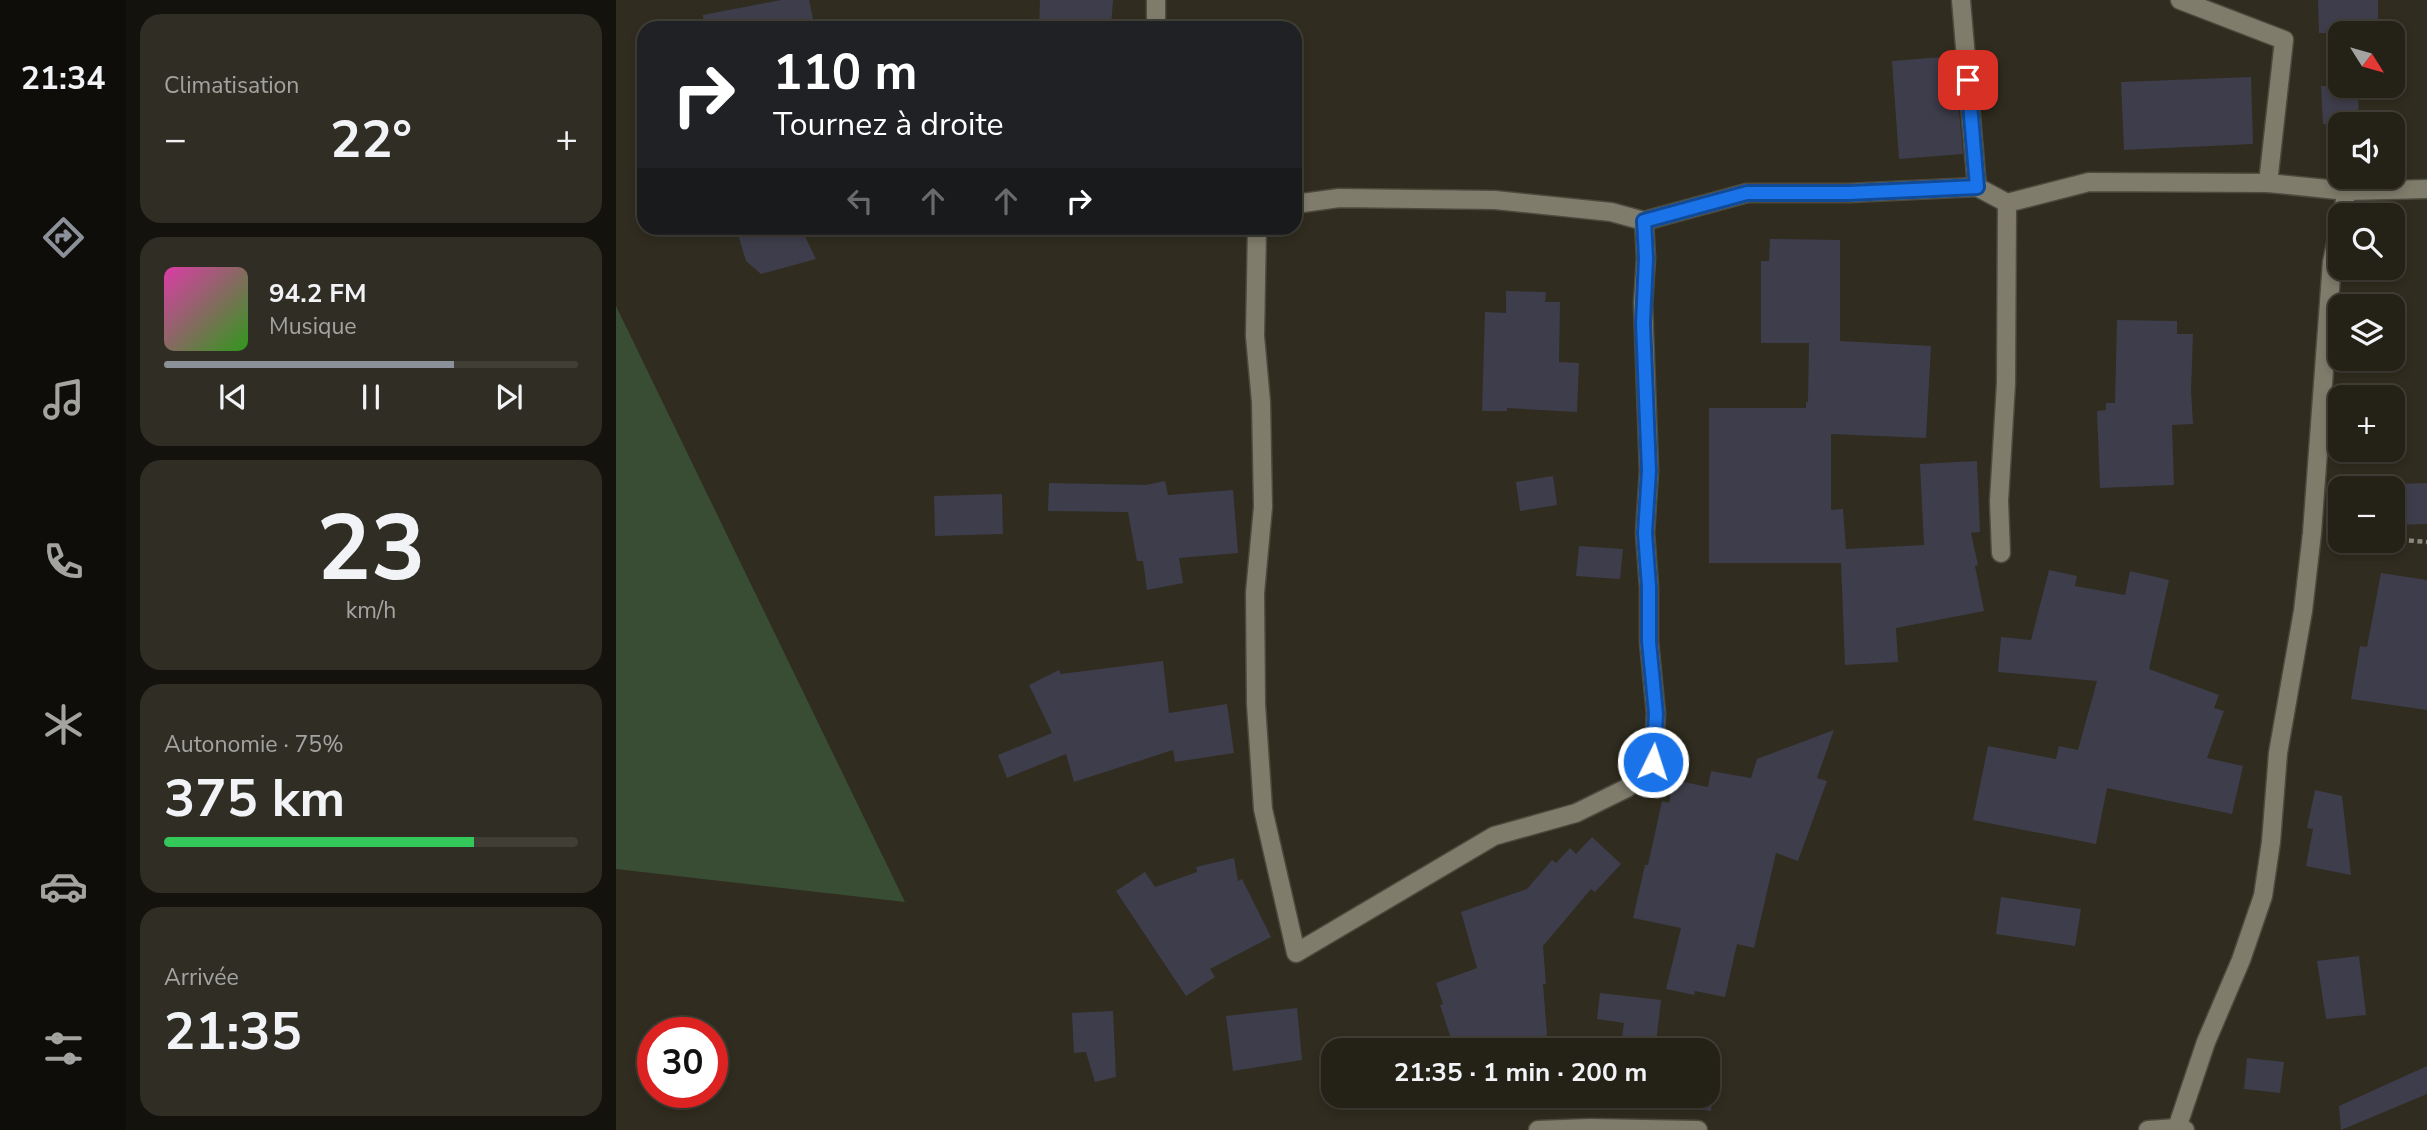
<!DOCTYPE html>
<html lang="fr">
<meta charset="utf-8">
<style>
:root{--surface:#242117;--page:#302e24;--text:#f1f3f6;--muted:#a3a3a1;--line:#413e36;--accent:#8c9099}
body{margin:0;font-family:"Nunito Sans",sans-serif;background:var(--page);color:var(--text);height:100vh;display:flex;flex-direction:column;font-size:26px;white-space:nowrap}
*{box-sizing:border-box;margin:0}
p{font-size:23px;color:var(--muted)}
.icon{flex:none;width:38px;height:38px;fill:none;stroke:currentColor;stroke-width:2;stroke-linecap:round;stroke-linejoin:round}
.map{position:relative;flex:1;overflow:hidden}
.details{display:flex;flex-direction:column;gap:14px;padding:14px;background:#14120d;width:490px}
.details>*{flex:none}
.banner{position:absolute;left:21px;top:21px;width:665px;height:214px;border-radius:21px;box-shadow:0 4px 10px #0003,0 0 0 2px var(--line);background:#202124;color:#fff;overflow:hidden}
.needle{width:46px;rotate:127deg}
.buttons{position:absolute;left:1712px;top:21px;display:grid;gap:14px}
.buttons a{display:grid;place-items:center;width:77px;height:77px;border-radius:14px;background:var(--surface);box-shadow:0 4px 10px #0003,0 0 0 2px var(--line);font-size:35px}
.speed{position:absolute;left:21px;top:1017px;display:flex;gap:14px;font-size:35px;font-weight:700;text-align:center}
.speed>*{display:grid;place-content:center;width:91px;height:91px;border-radius:50%;background:var(--surface);box-shadow:0 4px 10px #0003,0 0 0 2px var(--line);line-height:1}
.speed .limit{border:10px solid #d22;background:#fff;color:#111}
.pin{position:absolute;display:grid;place-items:center;width:60px;height:60px;color:#fff;margin:-30px;border-radius:14px;box-shadow:0 4px 10px #0006}
.me{position:absolute;width:77px;margin:-38px;rotate:4deg;stroke-linejoin:round;filter:drop-shadow(0 0 5px #0008)}
.turn{display:flex;align-items:center;gap:24px;height:147px;padding:0 21px;font-size:32px}
.turn .icon{width:91px;height:91px;stroke-width:2.5}
.turn b{display:block;font-size:49px;line-height:60px}
.lanes{display:flex;align-items:center;height:66px;padding:0 21px;background:#0003;justify-content:center;gap:35px;direction:ltr}
.lanes .off{opacity:.35}
.big{font-size:52px;font-weight:700;line-height:1.1}
.details .card{flex:1;display:flex;flex-direction:column;justify-content:center;gap:10px;min-width:0;padding:0 24px;border-radius:21px;background:var(--page)}
.details .dial{align-items:center;gap:0}
.dial b{font-size:91px;line-height:1}
.song{display:flex;align-items:center;gap:21px}
.cover{width:84px;height:84px;border-radius:10px;background:linear-gradient(135deg,hsl(320 70% 55%),hsl(110 70% 35%))}
.played{height:7px;border-radius:4px;background:linear-gradient(90deg,var(--accent) 70%,var(--line) 70%)}
.keys{display:flex;justify-content:space-around;direction:ltr}
.heat{display:flex;justify-content:space-between;align-items:center;font-size:38px;direction:ltr}
.charge{height:10px;border-radius:5px;background:linear-gradient(90deg,#34c759 75%,var(--line) 0)}
.trip{position:absolute;left:705px;top:1038px;width:399px;height:70px;border-radius:21px;background:var(--surface);box-shadow:0 4px 10px #0003,0 0 0 2px var(--line);font-weight:700;line-height:70px;text-align:center}
main{display:flex;flex:1;min-height:0}
.dock{display:flex;flex-direction:column;width:126px;justify-content:space-around;align-items:center;background:#0e0d09;color:var(--muted)}
.dock .icon{width:49px;height:49px}
.dock .active{color:var(--accent)}
.dock b{font-size:32px;color:var(--text)}
.map>svg:first-child{display:block}
.green{fill:#394c34}
.building{fill:#3e3d4b}
.lines{fill:none;stroke-linecap:round;stroke-linejoin:round}
.street-casing{stroke:#4c493d;stroke-width:21}
.path{stroke:#8a877c;stroke-width:4.5;stroke-dasharray:5 3.5;stroke-linecap:butt}
.street{stroke:#807c6c;stroke-width:18}
.route-casing{stroke:#114b97;stroke-width:18}
.route{stroke:#1a73e8;stroke-width:12}
</style>
<main>
<nav class="dock">
<b>21:34</b>
<svg class="icon active" aria-label="directions" viewBox="0 0 24 24"><path d="M12 3l9 9-9 9-9-9zM9 14v-3h6M13 9l2 2-2 2"/></svg>
<svg class="icon" aria-label="music" viewBox="0 0 24 24"><path d="M9 18V5l10-2v13"/><circle cx="6" cy="18" r="3"/><circle cx="16" cy="16" r="3"/></svg>
<svg class="icon" aria-label="phone" viewBox="0 0 24 24"><path d="M5 4h4l2 5-3 2q2 4 5 5l2-3 5 2v4C11 20 4 13 5 4z"/></svg>
<svg class="icon" aria-label="climate" viewBox="0 0 24 24"><path d="M12 3v18M4 7l16 10M4 17L20 7"/></svg>
<svg class="icon" aria-label="car" viewBox="0 0 24 24"><path d="M5 17H2v-5l4-1 3-4h7l3 4 3 1v5h-3M9 17h6M6 11h13"/><circle cx="7" cy="17" r="2"/><circle cx="17" cy="17" r="2"/></svg>
<svg class="icon" aria-label="filters" viewBox="0 0 24 24"><path d="M4 7h16M4 17h16"/><circle cx="9" cy="7" r="2"/><circle cx="15" cy="17" r="2"/></svg>
</nav>
<section class="details">
<div class="card"><p>Climatisation</p>
<div class="heat"><a>−</a><b class="big">22°</b><a>+</a></div>
</div>
<div class="card">
<div class="song"><i class="cover"></i><div><b>94.2 FM</b><p>Musique</p></div></div>
<div class="played"></div>
<div class="keys"><svg class="icon" aria-label="previous" viewBox="0 0 24 24"><path d="M18 5L8 12l10 7zM5 5v14"/></svg><svg class="icon" aria-label="pause" viewBox="0 0 24 24"><path d="M8 5v14M16 5v14"/></svg><svg class="icon" aria-label="next" viewBox="0 0 24 24"><path d="M6 5l10 7-10 7zM19 5v14"/></svg></div>
</div>
<div class="card dial"><b>23</b><p>km/h</p></div>
<div class="card"><p>Autonomie · 75%</p><b class="big">375 km</b><div class="charge"></div></div>
<div class="card"><p>Arrivée</p><b class="big">21:35</b></div>
</section>
<div class="map">
<svg width="1811" height="1130" viewBox="0 0 1811 1130">
<rect width="100%" height="100%" fill="#302c1f"/>
<!-- green -->
<path class="green" d="M 0,306 L 289,902 L 0,869 Z"/>
<!-- building -->
<g class="building">
<path d="M 165,0 L 193,0 L 199,28 L 88,28 L 87,15 Z"/>
<path d="M 424,0 L 497,0 L 495,28 L 423,28 Z"/>
<path d="M 1702,0 L 1762,0 L 1762,33 L 1703,33 Z"/>
<path d="M 1338,56 L 1347,154 L 1283,159 L 1276,61 Z"/>
<path d="M 1635,77 L 1637,144 L 1508,150 L 1505,82 Z"/>
<path d="M 1705,86 L 1742,86 L 1743,124 L 1707,124 Z"/>
<path d="M 120,228 L 185,228 L 200,259 L 145,274 L 130,261 Z"/>
<path d="M 1154,239 L 1224,240 L 1224,341 L 1315,346 L 1310,438 L 1215,434 L 1215,510 L 1227,509 L 1230,549 L 1308,545 L 1304,464 L 1361,461 L 1364,532 L 1355,533 L 1362,565 L 1359,566 L 1368,611 L 1280,628 L 1282,662 L 1229,665 L 1225,563 L 1093,563 L 1093,408 L 1190,408 L 1190,402 L 1192,402 L 1193,343 L 1145,343 L 1145,261 L 1153,261 Z"/>
<path d="M 890,291 L 930,292 L 929,302 L 944,302 L 943,362 L 963,363 L 961,412 L 891,408 L 891,411 L 866,411 L 869,312 L 890,313 Z"/>
<path d="M 1501,320 L 1561,321 L 1561,334 L 1577,334 L 1575,391 L 1577,424 L 1556,425 L 1558,485 L 1484,488 L 1481,411 L 1490,410 L 1490,403 L 1499,403 Z"/>
<path d="M 937,476 L 941,505 L 904,511 L 900,482 Z"/>
<path d="M 549,481 L 552,495 L 617,490 L 622,553 L 563,558 L 567,583 L 531,590 L 527,561 L 521,561 L 512,512 L 432,511 L 433,483 L 530,485 Z"/>
<path d="M 1811,483 L 1811,524 L 1779,525 L 1778,484 Z"/>
<path d="M 386,494 L 387,534 L 319,536 L 318,496 Z"/>
<path d="M 963,546 L 1007,549 L 1004,579 L 960,576 Z"/>
<path d="M 1433,570 L 1461,576 L 1459,586 L 1509,595 L 1514,571 L 1553,580 L 1533,669 L 1603,695 L 1598,708 L 1608,711 L 1591,758 L 1627,766 L 1616,814 L 1491,788 L 1480,844 L 1357,820 L 1372,746 L 1440,759 L 1443,746 L 1462,750 L 1481,681 L 1382,672 L 1385,637 L 1415,640 Z"/>
<path d="M 1765,573 L 1811,580 L 1811,710 L 1735,699 L 1744,646 L 1751,647 Z"/>
<path d="M 547,661 L 553,713 L 611,704 L 618,753 L 559,762 L 557,750 L 458,782 L 450,754 L 391,778 L 382,755 L 436,733 L 413,685 L 443,670 L 445,674 Z"/>
<path d="M 1218,730 L 1201,778 L 1211,781 L 1182,861 L 1160,853 L 1138,948 L 1121,944 L 1109,997 L 1079,991 L 1078,995 L 1050,989 L 1065,928 L 1017,918 L 1029,865 L 1032,865 L 1046,801 L 1053,803 L 1058,780 L 1092,787 L 1095,771 L 1135,778 L 1141,759 Z"/>
<path d="M 1699,790 L 1726,796 L 1735,875 L 1690,866 L 1697,829 L 1691,828 Z"/>
<path d="M 976,837 L 1005,864 L 979,892 L 975,889 L 927,946 L 930,984 L 927,984 L 931,1034 L 924,1050 L 795,1050 L 837,1045 L 824,1005 L 827,1004 L 820,983 L 861,968 L 845,912 L 911,889 L 936,860 L 940,863 L 954,848 L 960,854 Z"/>
<path d="M 618,858 L 622,881 L 626,879 L 655,937 L 594,969 L 599,977 L 570,996 L 500,891 L 529,872 L 539,887 L 581,872 L 580,867 Z"/>
<path d="M 1385,897 L 1465,909 L 1459,946 L 1380,934 Z"/>
<path d="M 1743,956 L 1750,1015 L 1710,1019 L 1701,961 Z"/>
<path d="M 984,993 L 1045,1000 L 1040,1043 L 1103,1051 L 1095,1111 L 998,1098 L 998,1096 L 1092,1096 L 1092,1050 L 1004,1050 L 1008,1023 L 981,1019 Z"/>
<path d="M 681,1008 L 686,1060 L 617,1071 L 610,1016 Z"/>
<path d="M 497,1011 L 500,1077 L 479,1082 L 470,1052 L 458,1053 L 456,1013 Z"/>
<path d="M 1631,1058 L 1668,1062 L 1664,1093 L 1628,1089 Z"/>
<path d="M 1811,1066 L 1811,1094 L 1725,1130 L 1723,1106 Z"/>
<path d="M 789,1096 L 868,1096 L 790,1104 Z"/>
</g>
<g class="lines">
<defs>
<g id="street">
<path d="M 540,0 L 540,28"/>
<path d="M 1345,0 L 1361,187"/>
<path d="M 1564,0 L 1668,40 L 1652,183"/>
<path d="M 679,204 L 723,198 L 879,200 L 995,212 L 1028,221 L 1131,193 L 1233,193 L 1361,187 L 1391,203 L 1473,182 L 1652,183 L 1731,191"/>
<path d="M 1726,215 L 1731,191 L 1811,189"/>
<path d="M 641,228 L 639,336 L 645,402 L 647,507 L 639,593 L 640,704 L 647,809 L 680,953 L 878,836 L 960,813 L 1011,788 L 1037,762 L 1040,714 L 1033,642 L 1033,587 L 1029,533 L 1033,471 L 1027,304 L 1030,258 L 1028,221"/>
<path d="M 1385,553 L 1383,501 L 1390,383 L 1391,203"/>
<path d="M 1561,1128 L 1590,1042 L 1625,960 L 1647,896 L 1655,842 L 1662,753 L 1687,611 L 1696,533 L 1716,262 L 1724,225"/>
<path d="M 922,1130 L 974,1128 L 1082,1130"/>
<path d="M 1532,1130 L 1561,1128 L 1569,1130"/>
</g>
</defs>
<!-- street casing -->
<use href="#street" class="street-casing"/>
<!-- path -->
<path class="path" d="M 1776,539 L 1811,542"/>
<!-- street -->
<use href="#street" class="street"/>
</g>
<g class="lines">
<defs>
<path id="route" d="M 1037,762 L 1040,714 L 1033,642 L 1033,587 L 1029,533 L 1033,471 L 1027,323 L 1030,258 L 1028,221 L 1131,193 L 1233,193 L 1361,187 L 1352,80"/>
</defs>
<!-- route casing -->
<use href="#route" class="route-casing"/>
<!-- route -->
<use href="#route" class="route"/>
</g>
</svg>
<div class="buttons">
<a><svg class="needle" viewBox="-14 -14 28 28"><path d="M0-13l5 13h-10z" fill="#e53935"/><path d="M0 13l5-13h-10z" fill="#a3a3a1"/></svg></a>
<a><svg class="icon" aria-label="sound" viewBox="0 0 24 24"><path d="M4 9h4l5-4v14l-5-4H4zM17 9q2 3 0 6"/></svg></a>
<a><svg class="icon" aria-label="search" viewBox="0 0 24 24"><circle cx="10" cy="10" r="6"/><path d="M15 15l6 6"/></svg></a>
<a><svg class="icon" aria-label="layers" viewBox="0 0 24 24"><path d="M12 4l9 5-9 5-9-5zM3 14l9 5 9-5"/></svg></a>
<a>+</a>
<a>−</a>
</div>
<div class="speed"><div class="limit">30</div></div>
<div class="pin" style="left:1352px;top:80px;background:#d93025"><svg class="icon" aria-label="arrive" viewBox="0 0 24 24"><path d="M6 21V4h12l-3 4 3 4H6"/></svg></div>
<svg class="me" style="left:1037px;top:762px" viewBox="-20 -20 40 40"><circle r="17" fill="#1a73e8" stroke="#fff" stroke-width="3"/><path d="M0-11L8 9 0 5-8 9z" fill="#fff"/></svg>
<div class="trip">21:35 · 1 min · 200 m</div>
<div class="banner">
<div class="turn"><svg class="icon" aria-label="right" viewBox="0 0 24 24"><path d="M7 20v-9h11M14 6l5 5-5 5"/></svg><div><b>110 m</b>Tournez à droite</div></div>
<div class="lanes"><svg class="icon off" aria-label="left" viewBox="0 0 24 24"><path d="M17 20v-9H6M10 6l-5 5 5 5"/></svg><svg class="icon off" aria-label="ahead" viewBox="0 0 24 24"><path d="M12 20V5M6 11l6-6 6 6"/></svg><svg class="icon off" aria-label="ahead" viewBox="0 0 24 24"><path d="M12 20V5M6 11l6-6 6 6"/></svg><svg class="icon" aria-label="right" viewBox="0 0 24 24"><path d="M7 20v-9h11M14 6l5 5-5 5"/></svg></div>
</div>
</div>
</main>
